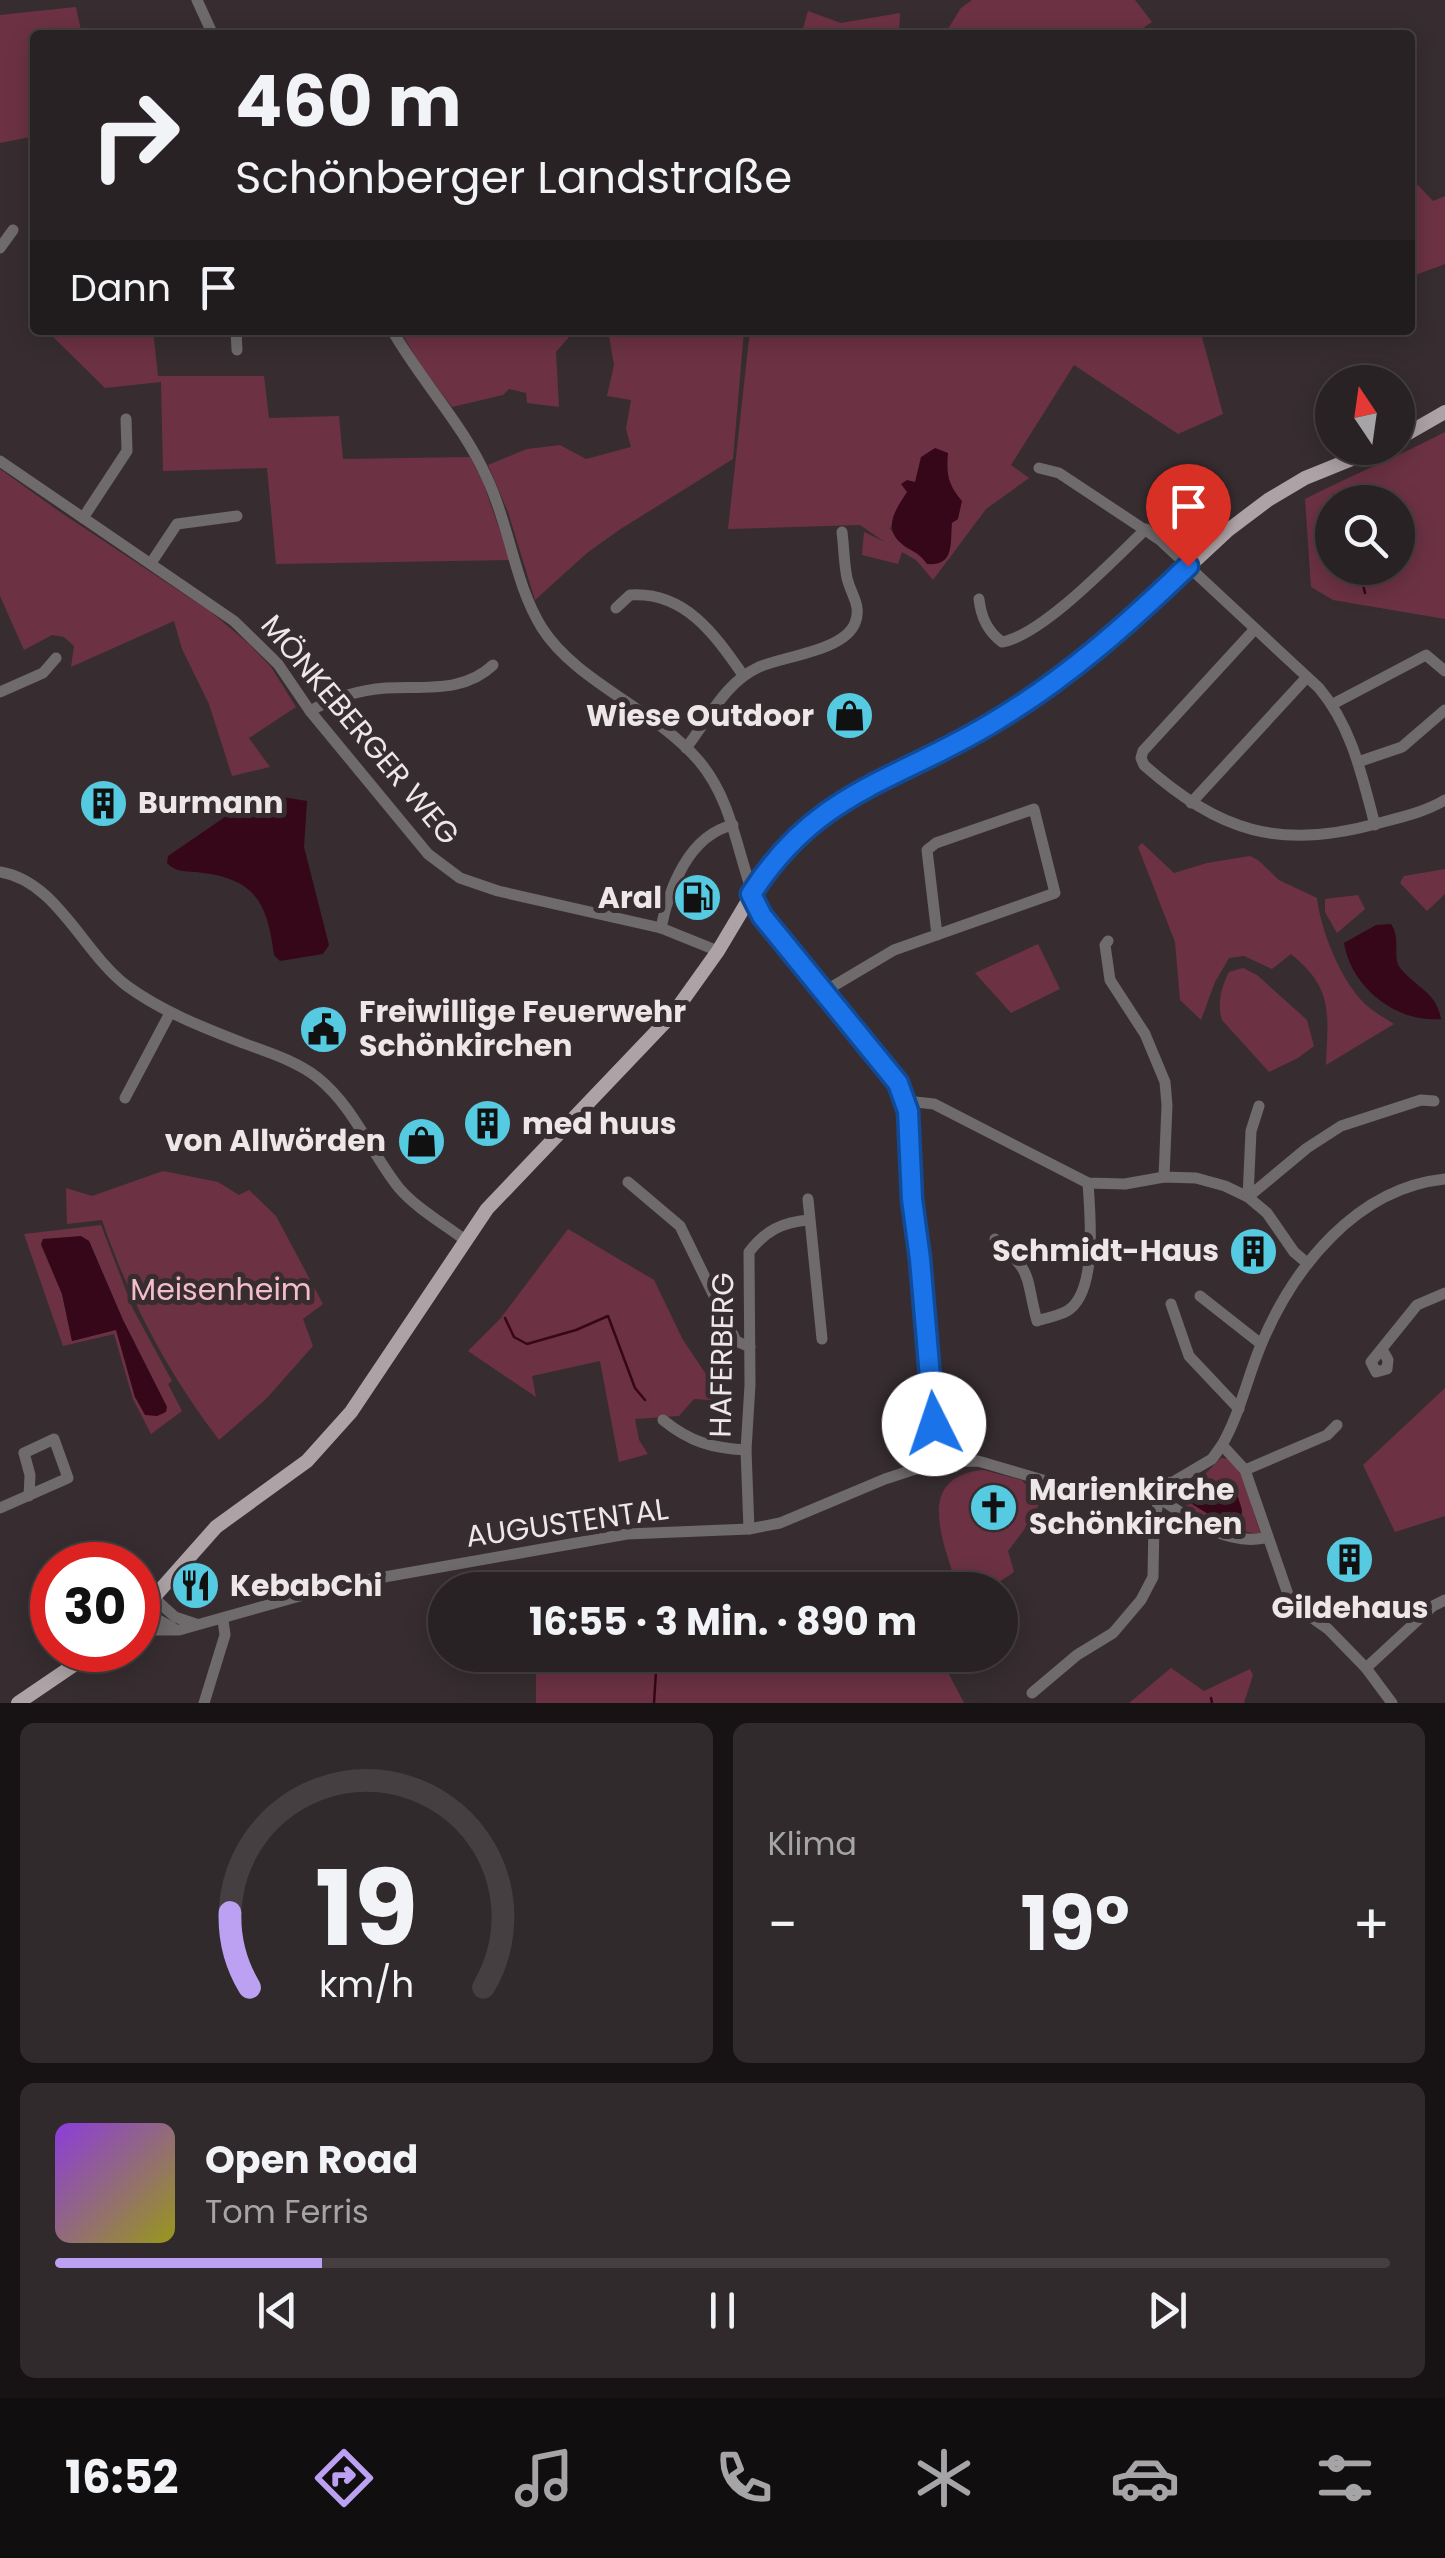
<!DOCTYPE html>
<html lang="de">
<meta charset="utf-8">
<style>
:root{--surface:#292224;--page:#312a2c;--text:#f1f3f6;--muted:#a5a4a6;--line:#453f41;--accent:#bca0f2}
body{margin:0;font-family:Poppins,sans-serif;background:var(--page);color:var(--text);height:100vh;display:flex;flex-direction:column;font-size:38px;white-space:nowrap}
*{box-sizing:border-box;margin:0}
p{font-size:32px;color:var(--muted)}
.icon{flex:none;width:55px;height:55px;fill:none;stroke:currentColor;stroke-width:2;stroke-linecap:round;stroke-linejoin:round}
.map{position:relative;height:1703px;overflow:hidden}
.details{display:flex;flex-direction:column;gap:20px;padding:20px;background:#171314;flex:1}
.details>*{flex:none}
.top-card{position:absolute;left:30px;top:30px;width:1385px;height:305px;border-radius:10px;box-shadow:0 5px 25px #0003,0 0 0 2px var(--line);background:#292224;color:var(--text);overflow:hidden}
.needle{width:65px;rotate:347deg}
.controls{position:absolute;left:1315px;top:365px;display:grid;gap:20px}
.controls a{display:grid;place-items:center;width:100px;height:100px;border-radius:50%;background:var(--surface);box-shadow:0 5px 25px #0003,0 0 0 2px var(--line);font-size:50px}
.speed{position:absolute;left:30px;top:1542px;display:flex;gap:20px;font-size:50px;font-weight:700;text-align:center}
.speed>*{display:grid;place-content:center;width:130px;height:130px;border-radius:50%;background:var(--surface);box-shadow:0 5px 25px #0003,0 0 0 2px var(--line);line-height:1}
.speed .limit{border:15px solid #d22;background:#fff;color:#111}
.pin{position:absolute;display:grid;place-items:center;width:85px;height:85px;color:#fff;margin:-102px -42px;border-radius:50% 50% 50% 0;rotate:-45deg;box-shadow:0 0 10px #0007}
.pin .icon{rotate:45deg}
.me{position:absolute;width:110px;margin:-55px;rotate:356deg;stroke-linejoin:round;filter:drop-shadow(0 0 8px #0008)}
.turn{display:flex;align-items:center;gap:35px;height:210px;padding:0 40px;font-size:45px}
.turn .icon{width:130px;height:130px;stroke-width:2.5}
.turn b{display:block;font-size:70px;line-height:85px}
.then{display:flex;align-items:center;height:95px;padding:0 40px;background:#0003;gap:20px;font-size:38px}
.big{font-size:75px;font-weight:700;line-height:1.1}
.details .tile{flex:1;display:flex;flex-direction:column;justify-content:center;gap:15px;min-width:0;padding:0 35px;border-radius:15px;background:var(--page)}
.details .dial{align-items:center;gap:0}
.dial svg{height:260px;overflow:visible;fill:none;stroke:var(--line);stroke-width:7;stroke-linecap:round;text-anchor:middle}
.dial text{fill:var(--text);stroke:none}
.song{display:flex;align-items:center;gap:30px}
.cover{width:120px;height:120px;border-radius:15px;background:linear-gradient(135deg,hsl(270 70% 55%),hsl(60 70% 35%))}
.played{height:10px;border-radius:5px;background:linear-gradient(90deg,var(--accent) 20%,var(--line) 20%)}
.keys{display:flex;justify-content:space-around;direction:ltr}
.heat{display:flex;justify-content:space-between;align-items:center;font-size:55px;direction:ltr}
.details .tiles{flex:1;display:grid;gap:20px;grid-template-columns:1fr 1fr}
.tile:last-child{grid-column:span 2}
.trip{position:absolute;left:428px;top:1572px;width:590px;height:100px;border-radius:50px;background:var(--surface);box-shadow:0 5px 25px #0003,0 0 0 2px var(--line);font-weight:700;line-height:100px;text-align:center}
.tabs{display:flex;height:160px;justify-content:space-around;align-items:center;background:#100e0e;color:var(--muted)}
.tabs .icon{width:70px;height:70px}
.tabs .active{color:var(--accent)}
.tabs b{font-size:45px;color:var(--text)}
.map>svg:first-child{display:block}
.green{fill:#6c3244;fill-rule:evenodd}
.water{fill:#360619}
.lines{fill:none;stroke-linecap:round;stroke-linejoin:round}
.stream{stroke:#360619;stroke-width:2.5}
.minor{stroke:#6f6a6b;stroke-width:11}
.major{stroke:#ada3a6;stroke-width:14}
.route-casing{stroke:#114b97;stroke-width:25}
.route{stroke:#1a73e8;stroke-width:18}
.labels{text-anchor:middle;stroke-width:10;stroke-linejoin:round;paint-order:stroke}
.poi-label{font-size:30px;font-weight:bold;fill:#ede7e8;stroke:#372d30;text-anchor:start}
.street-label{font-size:30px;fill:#ede7e8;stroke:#372d30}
.park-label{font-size:30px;fill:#f3bdca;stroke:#372d30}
</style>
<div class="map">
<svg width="1445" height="1703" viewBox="0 0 1445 1703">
<rect width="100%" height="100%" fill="#372d30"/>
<!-- green -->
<g class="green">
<path d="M 972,0 L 1135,0 L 1152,22 L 1133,35 L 944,35 L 961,8 Z"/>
<path d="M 76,7 L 82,35 L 35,35 L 35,136 L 0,143 L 0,15 Z"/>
<path d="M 808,11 L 841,23 L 900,13 L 899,35 L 801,35 Z"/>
<path d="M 1410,177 L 1433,201 L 1445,196 L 1445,264 L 1410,277 Z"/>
<path d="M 46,330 L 153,330 L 158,376 L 264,376 L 269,418 L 339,416 L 343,459 L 470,457 L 483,482 L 510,560 L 276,564 L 267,468 L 163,471 L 161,382 L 105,388 Z"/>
<path d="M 400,330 L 575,330 L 556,352 L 559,407 L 527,403 L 526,393 L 509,389 L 503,395 L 452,407 L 419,363 Z"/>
<path d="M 608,330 L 744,330 L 733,459 L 619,530 L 587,553 L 535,600 L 508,512 L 488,465 L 527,449 L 560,445 L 586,459 L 631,447 L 626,429 L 631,400 L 607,396 L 614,365 Z"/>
<path d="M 750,330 L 1200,330 L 1223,414 L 1178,434 L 1074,365 L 1011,465 L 1029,478 L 986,509 L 933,580 L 916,560 L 902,552 L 898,564 L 862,555 L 864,532 L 885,542 L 860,525 L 728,529 ZM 947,453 L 950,543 L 920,553 L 906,548 L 890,529 C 902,495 922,476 947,453 Z"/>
<path d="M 1445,432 L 1445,619 L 1333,600 L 1311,587 L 1305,499 C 1352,475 1399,456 1445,432 ZM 1332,502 L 1398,502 L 1398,568 L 1332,568 Z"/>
<path d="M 0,469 L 60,512 L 211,612 L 249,644 L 271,667 L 296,707 L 249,738 L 270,767 L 232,776 L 209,704 L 182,649 L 174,621 L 71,667 L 74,646 L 64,637 L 52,635 L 24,650 L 0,596 Z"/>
<path d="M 1142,843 L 1174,873 L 1207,863 L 1250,856 L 1258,860 L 1279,880 L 1317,898 C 1321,931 1339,975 1361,1000 C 1370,1010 1383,1017 1394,1024 L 1326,1065 C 1328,1013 1334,989 1291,954 L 1272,969 L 1244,956 L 1229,958 L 1215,982 L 1201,1020 L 1180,1000 L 1175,942 L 1138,847 Z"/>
<path d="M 1445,869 L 1445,894 L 1427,911 L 1400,883 L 1404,876 Z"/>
<path d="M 1358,895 L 1365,909 L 1337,933 L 1325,912 L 1325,899 Z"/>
<path d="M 1038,944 L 1060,989 L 1011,1013 L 975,973 Z"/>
<path d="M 1243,968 L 1257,975 L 1307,1020 L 1314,1046 L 1298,1058 L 1269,1072 L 1222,1020 C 1217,1003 1221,988 1229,972 Z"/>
<path d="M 163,1171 L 218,1182 L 239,1195 L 249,1190 L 276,1216 L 323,1304 L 303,1319 L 313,1346 L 266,1399 L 219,1440 C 167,1372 130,1301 102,1220 L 67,1224 L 66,1188 L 92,1196 Z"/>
<path d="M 101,1225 L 133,1309 L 172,1381 L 168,1384 L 182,1411 L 151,1434 L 133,1399 L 114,1334 L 63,1346 L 24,1234 ZM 89,1241 L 123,1320 L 167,1407 L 135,1398 L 116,1329 L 72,1341 L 62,1294 L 41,1245 Z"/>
<path d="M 568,1229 L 654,1280 L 683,1340 L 724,1401 L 694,1399 L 679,1416 L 635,1419 L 639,1440 L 648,1454 L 619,1462 L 600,1361 L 532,1376 L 536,1397 L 468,1351 L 500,1319 Z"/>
<path d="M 1445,1388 L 1445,1516 L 1395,1532 L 1363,1465 Z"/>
<path d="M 1221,1458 L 1230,1459 L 1240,1470 L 1261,1535 L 1217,1525 L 1168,1494 L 1201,1478 Z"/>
<path d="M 983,1470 L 1022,1480 L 1039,1501 L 1036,1514 L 1008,1551 L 1014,1572 L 987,1590 L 958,1590 C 946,1547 911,1477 983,1470 Z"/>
<path d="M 884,1573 L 886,1590 L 810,1590 L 883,1573 Z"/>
<path d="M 536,1655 L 939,1655 L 964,1703 L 536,1703 Z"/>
<path d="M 1171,1668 L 1204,1691 L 1250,1669 L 1253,1675 L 1244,1703 L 1129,1703 Z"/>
</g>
<!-- water -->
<g class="water">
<path d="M 935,448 L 948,453 C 946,473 948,485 962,501 L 958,519 L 952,523 C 950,544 955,566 927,564 C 920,554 917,554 908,548 C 881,532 893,513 907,492 L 901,484 L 907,480 L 915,482 L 921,457 Z"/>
<path d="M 276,796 L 307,801 L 304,847 L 329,945 L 323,954 L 280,961 L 274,955 C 267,900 254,878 196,872 C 184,871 175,872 167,863 L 168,856 L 241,806 Z"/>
<path d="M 1391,924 C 1402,940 1391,958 1401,969 C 1416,987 1437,993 1441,1019 C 1396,1023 1351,987 1344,943 L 1376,925 Z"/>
<path d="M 81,1236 L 89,1241 L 123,1320 L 167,1407 L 166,1412 L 157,1416 L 145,1415 L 135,1397 L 116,1330 L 72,1341 L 62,1294 L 41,1244 L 43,1239 Z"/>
<path d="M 1222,1482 L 1235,1487 L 1242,1510 L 1241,1522 C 1222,1524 1204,1512 1189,1502 Z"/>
</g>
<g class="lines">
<!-- stream -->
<g class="stream">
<path d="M 1334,495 L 1336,502"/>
<path d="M 1359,568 L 1365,593"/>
<path d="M 505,1318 L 514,1337 L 527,1344 L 576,1330 L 608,1316 L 635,1388 L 645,1400"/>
<path d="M 1211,1698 L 1212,1703"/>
<path d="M 654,1703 L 657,1655"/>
</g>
<!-- minor -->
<g class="minor">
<path d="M 197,0 L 213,35"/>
<path d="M 0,248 L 13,230"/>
<path d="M 236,330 L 237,350"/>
<path d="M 392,330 C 421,381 463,424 487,478 C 510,526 514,583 542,628 C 576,682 656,710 699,761 C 737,806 737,865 762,915 L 898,1083 L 908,1111 L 911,1199 L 921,1259 L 937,1462"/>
<path d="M 0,461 L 234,621 L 278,664 L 310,711 L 428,854 L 460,878 L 498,891 L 661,928 L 718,951"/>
<path d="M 1039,468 L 1059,473 L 1160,540 L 1319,688 C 1352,727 1362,776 1375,825"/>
<path d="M 83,518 L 127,451 L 126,419"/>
<path d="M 151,563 L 177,524 L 237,516"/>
<path d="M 979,599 C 981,617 987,631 1002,642 C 1043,635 1114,559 1146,529"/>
<path d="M 616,608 L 630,595 C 685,591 715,635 743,675"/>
<path d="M 1254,630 L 1143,751 L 1141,758 L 1144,765 C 1220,832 1280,851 1379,823 C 1402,817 1425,812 1445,800"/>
<path d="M 0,692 L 43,673 L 56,658"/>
<path d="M 1333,704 L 1426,655 L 1445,671"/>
<path d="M 310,711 C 333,698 360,690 386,688 C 424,686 464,693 493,665"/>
<path d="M 686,748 C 709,719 724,683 759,667 C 784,656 844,651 855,623 C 862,606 851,595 847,578 C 844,564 844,547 842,532"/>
<path d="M 1358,762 L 1402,747 L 1445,710"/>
<path d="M 1191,803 L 1307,677"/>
<path d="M 0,872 C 57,881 83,953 127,986 C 163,1012 202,1027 243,1043 C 267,1052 297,1061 318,1078 C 354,1107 371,1153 399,1188 C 416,1208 444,1224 465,1240"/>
<path d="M 661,928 C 669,888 689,835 733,825"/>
<path d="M 1108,941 L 1105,945 L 1110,980 L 1145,1034 L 1165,1082 L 1167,1105 L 1164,1177"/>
<path d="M 825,991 L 894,950 L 1055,893 L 1034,809 L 936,843 L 927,850 L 937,935"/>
<path d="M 125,1098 L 170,1013"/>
<path d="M 906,1101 L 934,1104 L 1088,1183 L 1125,1184 L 1164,1177 L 1196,1178 L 1225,1186 L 1248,1197 L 1267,1213 L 1294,1252 L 1307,1263"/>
<path d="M 628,1182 L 680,1226 L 736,1341 L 750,1347"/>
<path d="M 1248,1197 L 1307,1148 L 1341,1126 L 1421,1100 L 1434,1101"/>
<path d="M 1248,1197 L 1251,1131 L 1259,1106"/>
<path d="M 808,1199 L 822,1339"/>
<path d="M 995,1239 C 1035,1276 1024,1272 1037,1321 C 1046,1318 1058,1316 1067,1311 C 1098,1293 1090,1213 1088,1183"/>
<path d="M 1200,1296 L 1261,1344"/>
<path d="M 1171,1304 L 1189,1356 L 1239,1409"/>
<path d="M 1383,1351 L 1388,1360 L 1387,1369 L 1376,1372 L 1371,1362 L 1417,1305 L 1445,1293"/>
<path d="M 663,1420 C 690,1442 712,1448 746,1450"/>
<path d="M 1222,1445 L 1245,1470 L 1291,1603 L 1328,1629 L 1366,1668 L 1392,1703"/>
<path d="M 1245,1470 L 1327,1435 L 1337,1425"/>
<path d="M 1158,1493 L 1159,1498 C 1189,1518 1226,1546 1264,1538"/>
<path d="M 0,1508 L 68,1478 L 54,1439 L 24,1453 L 30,1475 L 29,1496"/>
<path d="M 749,1529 L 746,1450 L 750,1385 L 749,1252 C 765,1231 782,1222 809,1220"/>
<path d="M 153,1597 L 175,1617 L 196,1624"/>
<path d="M 145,1606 L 157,1619 L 173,1628"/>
<path d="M 138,1630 L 179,1630 L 339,1585 L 627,1534 L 749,1529 L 780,1523 L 885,1479 L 937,1462 L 978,1461 L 1060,1485 L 1102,1491 L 1173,1482 L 1212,1459 L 1222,1445 C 1240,1414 1247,1378 1261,1345 C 1293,1268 1356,1188 1445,1179"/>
<path d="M 1366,1668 L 1433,1606 L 1445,1600"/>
<path d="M 1032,1693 L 1077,1655 L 1113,1633 L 1141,1600 L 1153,1577 L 1154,1523 L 1159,1498"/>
<path d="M 204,1703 L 225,1635 L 223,1620"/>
</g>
<!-- major -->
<g class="major">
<path d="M 1398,439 L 1445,412"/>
<path d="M 138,1615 L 216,1527 L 307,1461 L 351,1412 L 487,1209 L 673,1014 L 718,951 L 768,867 L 795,837 L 853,793 L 965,740 L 1053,682 L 1131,620 L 1227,531 L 1268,500 L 1305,478 L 1379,448"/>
<path d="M 18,1703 L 96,1650"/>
</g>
</g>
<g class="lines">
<defs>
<path id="route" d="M 934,1424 L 920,1259 L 912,1199 L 908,1111 L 898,1083 L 762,916 L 751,894 C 819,788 899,781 997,720 C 1067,678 1129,623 1188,566"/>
</defs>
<!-- route casing -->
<use href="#route" class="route-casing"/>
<!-- route -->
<use href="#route" class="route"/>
</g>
<!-- icons -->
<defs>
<symbol id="shop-disc" viewBox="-11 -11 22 22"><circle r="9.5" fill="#55cae0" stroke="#372d30"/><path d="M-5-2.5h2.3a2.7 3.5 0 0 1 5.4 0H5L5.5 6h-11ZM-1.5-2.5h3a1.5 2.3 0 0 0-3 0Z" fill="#111"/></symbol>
<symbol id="building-disc" viewBox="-11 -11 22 22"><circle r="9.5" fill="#55cae0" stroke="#372d30"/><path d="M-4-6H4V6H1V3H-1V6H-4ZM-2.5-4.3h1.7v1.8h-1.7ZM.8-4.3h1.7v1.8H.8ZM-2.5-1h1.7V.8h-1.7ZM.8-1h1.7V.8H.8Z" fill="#111"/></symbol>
<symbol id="fuel-disc" viewBox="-11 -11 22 22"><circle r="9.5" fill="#55cae0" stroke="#372d30"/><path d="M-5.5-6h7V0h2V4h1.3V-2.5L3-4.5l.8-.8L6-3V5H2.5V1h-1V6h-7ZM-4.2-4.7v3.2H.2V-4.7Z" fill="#111"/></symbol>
<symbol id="civic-disc" viewBox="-11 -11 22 22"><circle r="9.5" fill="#55cae0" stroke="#372d30"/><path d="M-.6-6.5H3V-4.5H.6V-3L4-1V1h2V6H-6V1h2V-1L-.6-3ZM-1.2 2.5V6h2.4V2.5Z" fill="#111"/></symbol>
<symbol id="church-disc" viewBox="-11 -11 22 22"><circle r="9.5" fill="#55cae0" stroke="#372d30"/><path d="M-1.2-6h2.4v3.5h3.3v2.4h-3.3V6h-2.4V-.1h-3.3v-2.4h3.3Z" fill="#111"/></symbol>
<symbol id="restaurant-disc" viewBox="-11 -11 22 22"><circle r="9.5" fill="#55cae0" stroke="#372d30"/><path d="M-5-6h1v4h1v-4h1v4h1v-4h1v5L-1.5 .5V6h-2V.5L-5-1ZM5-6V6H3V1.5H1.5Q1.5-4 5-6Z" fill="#111"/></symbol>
</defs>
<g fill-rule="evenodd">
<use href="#shop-disc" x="822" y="688" width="55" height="55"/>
<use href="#building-disc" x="76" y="776" width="55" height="55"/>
<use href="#fuel-disc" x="670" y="870" width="55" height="55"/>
<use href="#civic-disc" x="296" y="1002" width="55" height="55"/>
<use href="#building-disc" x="460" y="1096" width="55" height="55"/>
<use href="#shop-disc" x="394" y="1114" width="55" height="55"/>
<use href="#building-disc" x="1226" y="1224" width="55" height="55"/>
<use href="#church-disc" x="966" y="1480" width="55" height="55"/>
<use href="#building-disc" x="1322" y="1532" width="55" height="55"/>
<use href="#restaurant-disc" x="168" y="1558" width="55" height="55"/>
</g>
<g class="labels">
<!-- poi labels -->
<g class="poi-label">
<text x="814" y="726" text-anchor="end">Wiese Outdoor</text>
<text x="138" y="813">Burmann</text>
<text x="662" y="908" text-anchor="end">Aral</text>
<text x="359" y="1022">Freiwillige Feuerwehr<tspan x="359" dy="34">Schönkirchen</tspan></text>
<text x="522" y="1134">med huus</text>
<text x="386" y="1151" text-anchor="end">von Allwörden</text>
<text x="1219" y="1261" text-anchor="end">Schmidt-Haus</text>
<text x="1029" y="1500">Marienkirche<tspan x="1029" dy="34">Schönkirchen</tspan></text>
<text x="230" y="1596">KebabChi</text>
<text x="1350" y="1618" text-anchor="middle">Gildehaus</text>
</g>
<!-- street labels -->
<g class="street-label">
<text transform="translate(360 730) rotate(50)" y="10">MÖNKEBERGER WEG</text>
<text transform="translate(722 1355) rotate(-89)" y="10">HAFERBERG</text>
<text transform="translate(567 1523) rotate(-8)" y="10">AUGUSTENTAL</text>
</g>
<!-- park labels -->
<g class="park-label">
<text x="221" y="1300">Meisenheim</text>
</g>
</g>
</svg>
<div class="controls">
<a><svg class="needle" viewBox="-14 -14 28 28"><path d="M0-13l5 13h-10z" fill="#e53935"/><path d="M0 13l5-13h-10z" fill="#a5a4a6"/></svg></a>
<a><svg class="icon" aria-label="search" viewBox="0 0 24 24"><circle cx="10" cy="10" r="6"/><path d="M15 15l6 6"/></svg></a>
</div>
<div class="speed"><div class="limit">30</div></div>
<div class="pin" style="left:1188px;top:566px;background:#d93025"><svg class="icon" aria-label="arrive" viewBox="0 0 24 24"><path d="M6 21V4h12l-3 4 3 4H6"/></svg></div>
<svg class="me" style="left:934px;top:1424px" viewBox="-20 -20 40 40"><circle r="19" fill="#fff"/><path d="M0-13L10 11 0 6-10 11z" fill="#1a73e8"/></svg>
<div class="trip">16:55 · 3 Min. · 890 m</div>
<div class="top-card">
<div class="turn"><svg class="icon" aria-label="right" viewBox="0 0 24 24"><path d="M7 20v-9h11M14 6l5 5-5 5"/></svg><div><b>460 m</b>Schönberger Landstraße</div></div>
<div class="then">Dann<svg class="icon" aria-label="arrive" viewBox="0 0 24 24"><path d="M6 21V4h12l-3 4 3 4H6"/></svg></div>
</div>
</div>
<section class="details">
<div class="tiles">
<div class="tile dial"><svg viewBox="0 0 100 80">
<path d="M14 69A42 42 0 1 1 86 69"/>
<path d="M14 69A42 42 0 0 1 8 46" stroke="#bca0f2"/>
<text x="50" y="56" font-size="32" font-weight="700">19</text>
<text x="50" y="72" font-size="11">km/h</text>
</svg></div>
<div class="tile"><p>Klima</p>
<div class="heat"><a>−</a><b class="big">19°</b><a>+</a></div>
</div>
<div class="tile">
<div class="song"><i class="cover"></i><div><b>Open Road</b><p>Tom Ferris</p></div></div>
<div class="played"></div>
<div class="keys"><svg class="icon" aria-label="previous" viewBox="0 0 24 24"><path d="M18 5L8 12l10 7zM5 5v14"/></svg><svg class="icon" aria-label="pause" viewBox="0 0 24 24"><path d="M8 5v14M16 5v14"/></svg><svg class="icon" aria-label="next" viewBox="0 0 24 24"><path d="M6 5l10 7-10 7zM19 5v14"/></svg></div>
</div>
</div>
</section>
<nav class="tabs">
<b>16:52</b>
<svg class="icon active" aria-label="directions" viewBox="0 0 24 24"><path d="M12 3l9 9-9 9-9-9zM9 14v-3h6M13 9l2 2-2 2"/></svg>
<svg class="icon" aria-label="music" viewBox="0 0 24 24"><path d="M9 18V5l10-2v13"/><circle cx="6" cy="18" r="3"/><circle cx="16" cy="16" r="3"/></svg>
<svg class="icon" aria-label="phone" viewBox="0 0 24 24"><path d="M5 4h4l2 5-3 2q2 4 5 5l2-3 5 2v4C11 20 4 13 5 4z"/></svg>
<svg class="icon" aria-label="climate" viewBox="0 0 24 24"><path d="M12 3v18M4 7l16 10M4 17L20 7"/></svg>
<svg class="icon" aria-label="car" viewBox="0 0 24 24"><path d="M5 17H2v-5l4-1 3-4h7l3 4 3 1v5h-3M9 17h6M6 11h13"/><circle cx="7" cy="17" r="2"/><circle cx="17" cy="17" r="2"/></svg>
<svg class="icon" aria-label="filters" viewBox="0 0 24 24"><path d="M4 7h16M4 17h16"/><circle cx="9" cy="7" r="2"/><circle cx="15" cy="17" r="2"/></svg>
</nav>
